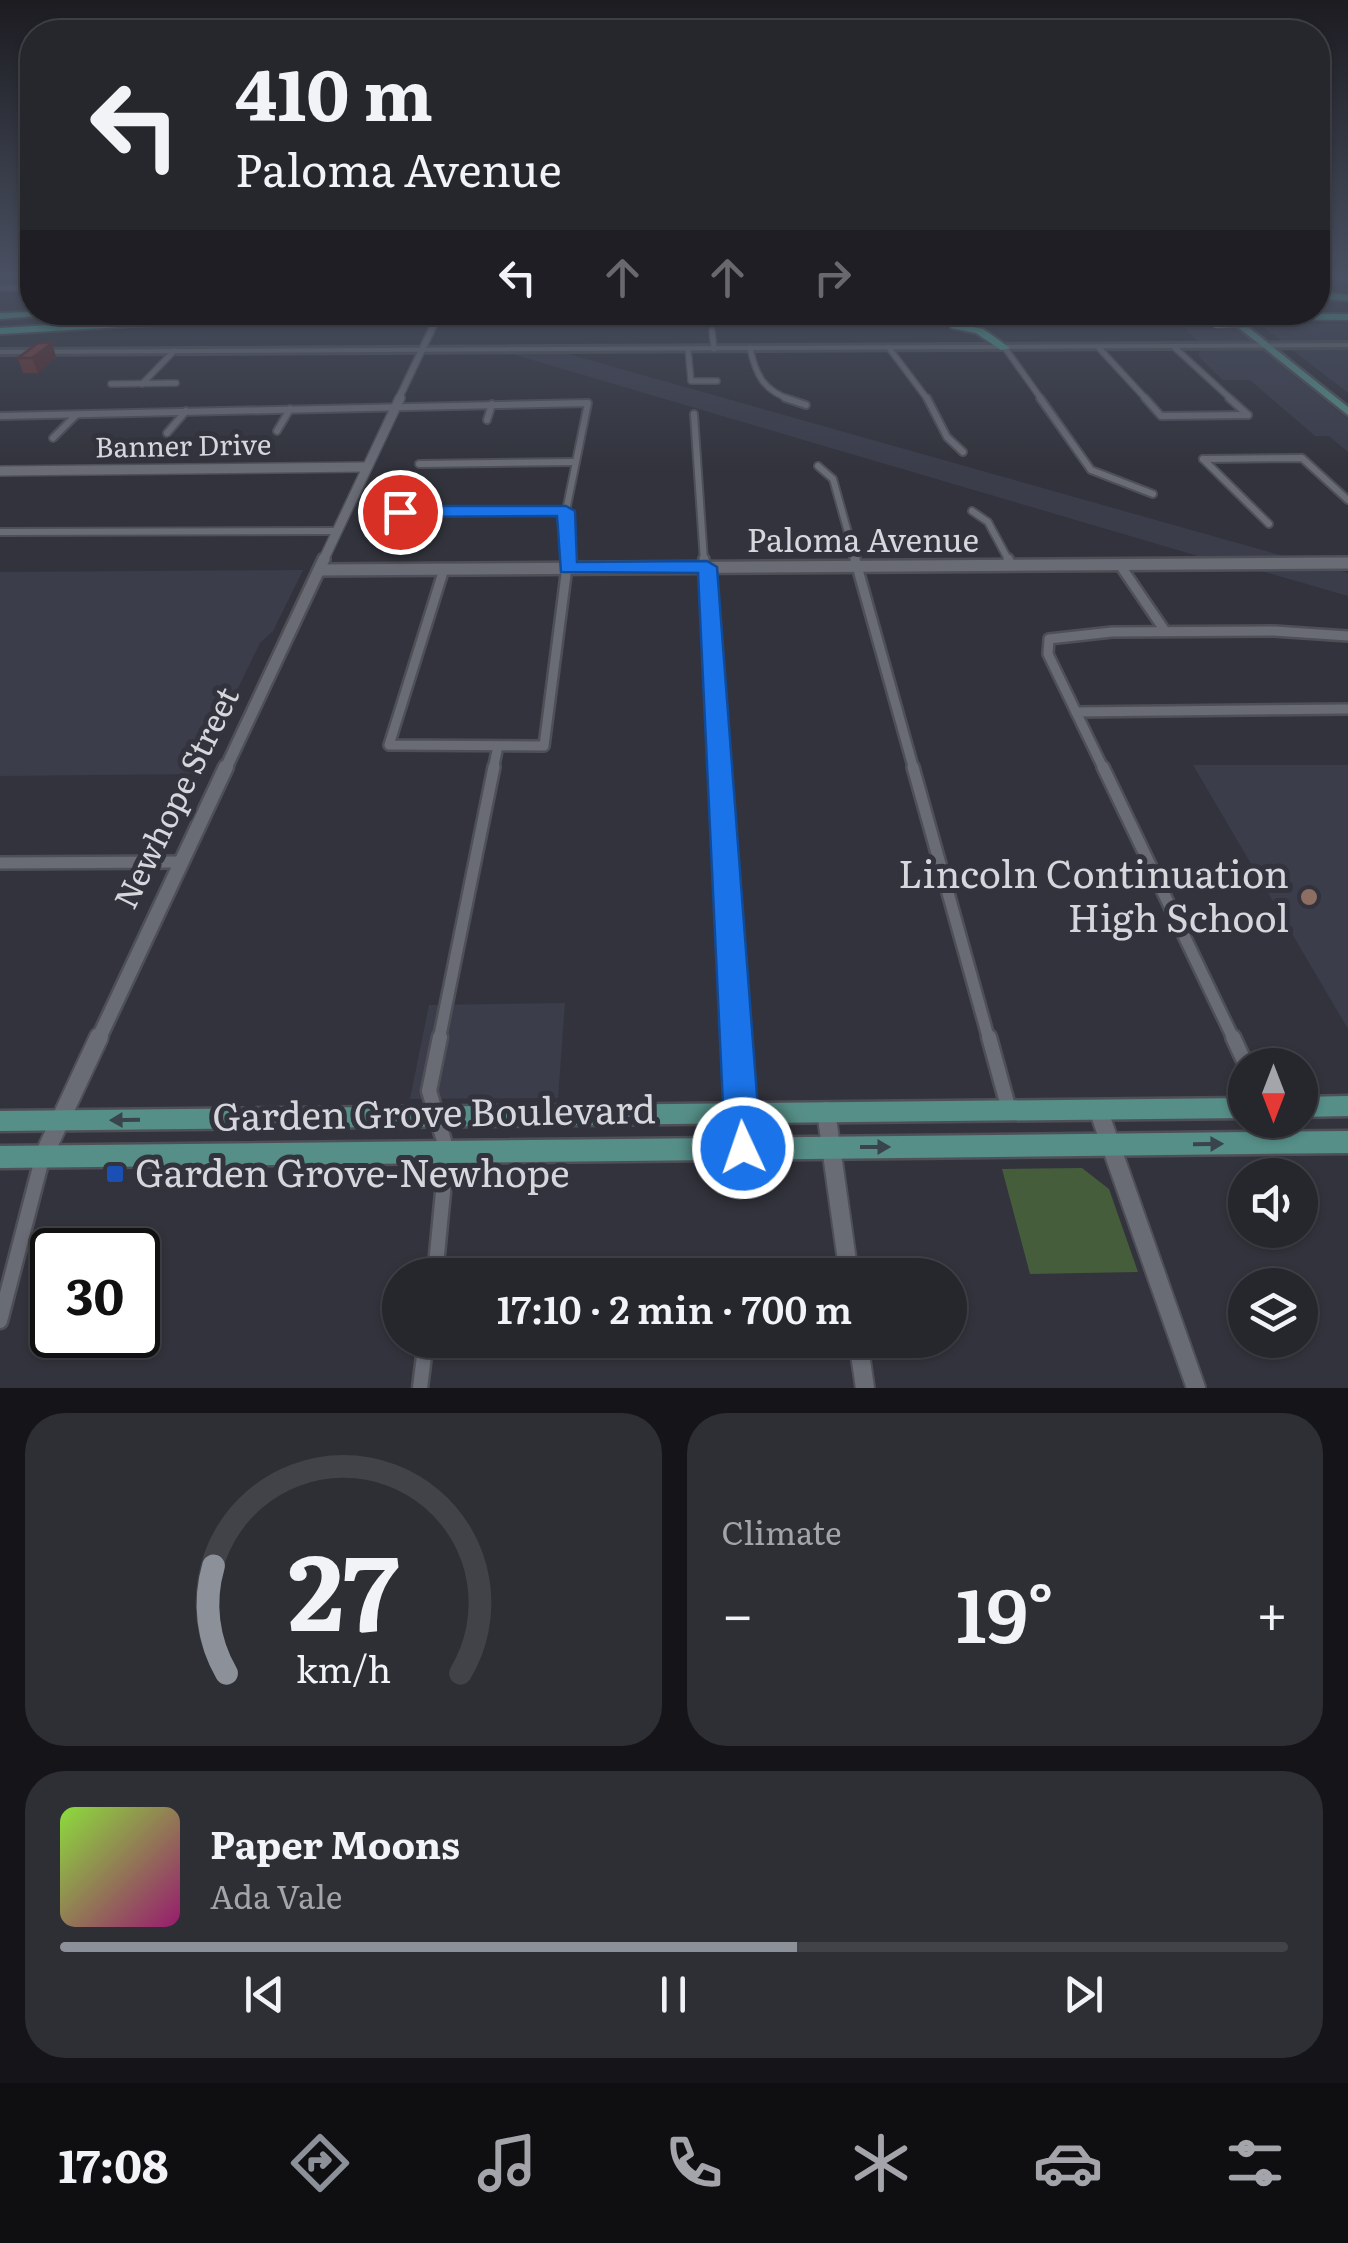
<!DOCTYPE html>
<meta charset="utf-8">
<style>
:root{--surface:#26262d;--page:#2e2e35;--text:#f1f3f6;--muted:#a4a5aa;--line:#424349;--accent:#8c9099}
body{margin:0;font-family:Literata,serif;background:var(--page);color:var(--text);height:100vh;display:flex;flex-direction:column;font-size:38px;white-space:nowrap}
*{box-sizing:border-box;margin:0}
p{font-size:32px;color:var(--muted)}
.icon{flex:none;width:55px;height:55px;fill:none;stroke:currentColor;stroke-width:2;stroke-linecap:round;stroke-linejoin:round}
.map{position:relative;height:1388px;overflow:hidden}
.sheet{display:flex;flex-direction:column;gap:25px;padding:25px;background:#151519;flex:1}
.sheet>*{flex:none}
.hud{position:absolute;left:20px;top:20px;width:1310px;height:305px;border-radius:40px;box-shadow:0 2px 8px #0004,0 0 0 2px var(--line);background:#26262d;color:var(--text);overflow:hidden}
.needle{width:65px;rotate:180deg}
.buttons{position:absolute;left:1228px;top:1048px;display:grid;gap:20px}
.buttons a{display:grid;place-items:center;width:90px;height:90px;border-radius:50%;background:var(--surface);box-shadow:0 2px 8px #0004,0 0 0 2px var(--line);font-size:50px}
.speed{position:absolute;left:30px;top:1228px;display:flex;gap:20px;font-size:50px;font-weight:700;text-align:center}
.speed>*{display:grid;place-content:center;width:130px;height:130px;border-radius:50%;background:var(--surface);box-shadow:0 2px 8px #0004,0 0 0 2px var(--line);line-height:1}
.speed .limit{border:5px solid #111;border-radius:15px;background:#fff;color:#111}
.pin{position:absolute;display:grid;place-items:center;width:85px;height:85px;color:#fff;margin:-42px;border:5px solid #fff;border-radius:50%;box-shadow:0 2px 10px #0007}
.me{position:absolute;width:110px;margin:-55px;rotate:357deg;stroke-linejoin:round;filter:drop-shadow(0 0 8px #0008)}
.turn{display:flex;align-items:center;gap:35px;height:210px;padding:0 50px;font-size:45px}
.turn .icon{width:130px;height:130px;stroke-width:2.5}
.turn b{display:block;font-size:70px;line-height:85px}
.lanes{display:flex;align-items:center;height:95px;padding:0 50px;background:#0003;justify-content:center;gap:50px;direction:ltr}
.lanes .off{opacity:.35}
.big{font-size:75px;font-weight:600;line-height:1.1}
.sheet .tile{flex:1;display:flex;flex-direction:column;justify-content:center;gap:15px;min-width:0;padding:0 35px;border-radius:40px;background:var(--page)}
.sheet .dial{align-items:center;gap:0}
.dial svg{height:260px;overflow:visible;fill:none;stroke:var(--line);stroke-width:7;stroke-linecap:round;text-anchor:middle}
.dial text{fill:var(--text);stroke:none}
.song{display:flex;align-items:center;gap:30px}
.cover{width:120px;height:120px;border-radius:15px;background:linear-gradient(135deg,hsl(90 70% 55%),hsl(320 70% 35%))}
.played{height:10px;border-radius:5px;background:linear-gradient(90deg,var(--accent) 60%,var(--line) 60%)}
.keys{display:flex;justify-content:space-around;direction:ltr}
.heat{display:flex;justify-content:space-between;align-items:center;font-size:55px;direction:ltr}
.sheet .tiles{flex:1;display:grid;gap:25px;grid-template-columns:1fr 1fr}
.tile:last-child{grid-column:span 2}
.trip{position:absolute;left:382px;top:1258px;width:585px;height:100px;border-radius:50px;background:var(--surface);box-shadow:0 2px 8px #0004,0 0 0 2px var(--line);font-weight:600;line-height:100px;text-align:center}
.dock{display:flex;height:160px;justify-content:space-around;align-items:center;background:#0f0f12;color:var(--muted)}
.dock .icon{width:70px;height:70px}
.dock .selected{color:var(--accent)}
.dock b{font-size:45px;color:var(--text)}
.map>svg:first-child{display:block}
.built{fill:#3b3d4b}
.green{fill:#455d3b}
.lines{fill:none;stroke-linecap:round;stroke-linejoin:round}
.minor-far4-casing{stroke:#4f5057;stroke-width:8}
.minor-far3-casing{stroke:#4f5057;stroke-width:10}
.minor-far2-casing{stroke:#4f5057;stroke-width:14}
.minor-far1-casing{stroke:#4f5057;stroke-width:16}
.minor-casing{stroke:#4f5057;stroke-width:19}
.tertiary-far4-casing{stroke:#4f5057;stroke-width:9}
.tertiary-far3-casing{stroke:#4f5057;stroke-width:12}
.tertiary-far2-casing{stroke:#4f5057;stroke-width:16}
.tertiary-far1-casing{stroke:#4f5057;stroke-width:19}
.tertiary-casing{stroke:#4f5057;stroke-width:22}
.secondary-casing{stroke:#4f5057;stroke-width:6}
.primary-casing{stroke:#4f5057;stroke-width:5}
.motorway-casing{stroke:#4f5057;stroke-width:4}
.minor-far4{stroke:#696b75;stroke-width:5}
.minor-far3{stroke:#696b75;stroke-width:6}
.minor-far2{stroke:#696b75;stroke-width:9}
.minor-far1{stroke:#696b75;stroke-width:11}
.minor{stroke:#696b75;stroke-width:14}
.tertiary-far4{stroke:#696b75;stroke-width:6}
.tertiary-far3{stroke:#696b75;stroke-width:9}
.tertiary-far2{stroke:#696b75;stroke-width:11}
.tertiary-far1{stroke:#696b75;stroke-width:14}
.tertiary{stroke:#696b75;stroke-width:18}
.secondary{fill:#696b75;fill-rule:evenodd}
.primary{fill:#568f88;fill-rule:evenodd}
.motorway{fill:#4aa795;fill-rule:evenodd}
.motorway-bridge-casing{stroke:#4f5057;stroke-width:12;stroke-linecap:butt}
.motorway-bridge{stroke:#4aa795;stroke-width:10}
.wall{fill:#683431}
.shaded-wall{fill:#552a28}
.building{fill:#793c39;stroke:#552a28;stroke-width:2.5}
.oneway{fill:#39454b}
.route{fill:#1a73e8;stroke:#114b97;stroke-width:2.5}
.education-dot{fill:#8d6e63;stroke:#32333c;stroke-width:4}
.transit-dot{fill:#1a4fb4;stroke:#32333c;stroke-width:4}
.labels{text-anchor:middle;stroke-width:10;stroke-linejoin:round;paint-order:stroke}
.far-street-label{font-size:28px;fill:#d6d7dd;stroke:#32333c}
.street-label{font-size:32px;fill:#d6d7dd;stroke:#32333c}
.near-poi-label{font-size:38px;fill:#d6d7dd;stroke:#32333c;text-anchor:end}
.near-street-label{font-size:38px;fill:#d6d7dd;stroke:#32333c}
</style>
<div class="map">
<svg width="1348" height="1388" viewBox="0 0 1348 1388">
<rect width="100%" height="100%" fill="#32333c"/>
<!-- built -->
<g class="built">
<path d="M 1348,323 L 1348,393 L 1259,324 Z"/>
<path d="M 1232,325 L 1348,419 L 1348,452 L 1329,436 L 1315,436 L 1250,380 L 1223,380 L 1199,357 L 1200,343 L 1182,326 Z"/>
<path d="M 512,354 L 568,354 L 1287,557 L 1208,559 Z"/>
<path d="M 303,570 L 273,631 L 260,643 L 238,688 L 238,700 L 200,774 L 0,776 L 0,572 Z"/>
<path d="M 1338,570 L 1348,573 L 1348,596 L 1261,571 Z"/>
<path d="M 1193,765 L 1348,765 L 1348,1029 Z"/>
<path d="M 565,1003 L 558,1098 L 410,1099 L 429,1005 Z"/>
</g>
<!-- green -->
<path class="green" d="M 1082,1168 L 1109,1189 L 1138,1272 L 1030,1274 L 1002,1169 Z"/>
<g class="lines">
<defs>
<g id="minor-far4">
<path d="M 1338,275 L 1348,279"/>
<path d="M 0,288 L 32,288"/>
<path d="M 712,331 L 714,349"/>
<path d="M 1174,347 L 1232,400"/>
<path d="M 750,348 C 756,376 764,391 792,400"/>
<path d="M 889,348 L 928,400"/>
<path d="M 1005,348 L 1042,400"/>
<path d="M 1099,348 L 1147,400"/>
<path d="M 688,349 L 691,381 L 717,381"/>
<path d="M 111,384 L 176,383"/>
<path d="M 142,384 L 174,351"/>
</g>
<g id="minor-far3">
<path d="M 785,398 L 806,405"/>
<path d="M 927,398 L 947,437 L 963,452"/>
<path d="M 1040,398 L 1091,470 L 1153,494"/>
<path d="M 1145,398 L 1161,416 L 1248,415"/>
<path d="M 1229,398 L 1248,415"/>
<path d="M 694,414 L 704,561"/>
<path d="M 0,416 L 588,403 L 566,511 L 568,561"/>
<path d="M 487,420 L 492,404"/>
<path d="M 277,431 L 290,409"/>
<path d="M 167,433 L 186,411"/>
<path d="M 53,438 L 75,416"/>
<path d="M 1203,459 L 1302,458 L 1348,500"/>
<path d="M 1203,459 L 1269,524"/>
<path d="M 419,464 L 574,462"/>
<path d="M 818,466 L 833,479 L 856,561"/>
<path d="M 972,511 L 988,522 L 1009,561"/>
<path d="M 400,512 L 566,511"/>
<path d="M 0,532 L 337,531"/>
</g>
<g id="minor-far2">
<path d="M 704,559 L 718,770"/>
<path d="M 855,559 L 914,770"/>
<path d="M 1008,559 L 1011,565"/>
<path d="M 1120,565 L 1165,631"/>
<path d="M 444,569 L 389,745 L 544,746 L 568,559"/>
<path d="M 1076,712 L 1348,709"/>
<path d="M 493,770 L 498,746"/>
<path d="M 1104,770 L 1048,654 L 1049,639 L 1112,632 L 1274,631 L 1348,636"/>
</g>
<g id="minor-far1">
<path d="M 718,767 L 736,1040"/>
<path d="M 913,767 L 989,1040"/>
<path d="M 1103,767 L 1234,1040"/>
<path d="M 0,863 L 179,862"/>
<path d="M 439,1040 L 494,767"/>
</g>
<g id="minor">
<path d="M 736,1037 L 743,1148"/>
<path d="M 989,1037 L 1009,1110"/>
<path d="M 1233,1037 L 1246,1065"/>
<path d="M 435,1275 L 447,1151 L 429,1091 L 440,1037"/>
<path d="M 0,1321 L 42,1159"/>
<path d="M 420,1388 L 426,1340"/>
</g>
<path id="tertiary-far4" d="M 398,400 L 440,312"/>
<g id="tertiary-far3">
<path d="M 0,471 L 367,467"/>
<path d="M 323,561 L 400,398"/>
</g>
<g id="tertiary-far2">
<path d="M 319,570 L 1348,563"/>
<path d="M 225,770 L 324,559"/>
</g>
<path id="tertiary-far1" d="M 98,1040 L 226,767"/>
<g id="tertiary">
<path d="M 1098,1109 L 1196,1388"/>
<path d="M 826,1111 L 849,1275"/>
<path d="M 43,1157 L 99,1037"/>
<path d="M 858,1340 L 865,1388"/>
</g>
<path id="secondary" d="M 1348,343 L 1348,347 L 0,354 L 0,350 Z"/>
<g id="primary">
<path d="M 1219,312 L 1229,312 L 1348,407 L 1348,415 Z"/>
<path d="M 1348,1096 L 1348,1116 L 1300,1117 L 1300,1097 Z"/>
<path d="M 1245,1098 L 1245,1118 L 0,1131 L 0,1111 Z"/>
<path d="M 1348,1131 L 1348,1153 L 0,1168 L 0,1146 Z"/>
</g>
<g id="motorway">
<path d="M 1318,292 L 1348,295 L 1348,301 L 1318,298 Z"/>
<path d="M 32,312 L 86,312 L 0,319 L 0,313 Z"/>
<path d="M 1209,313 L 1212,314 L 1212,318 L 461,322 L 456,319 L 461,316 Z"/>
<path d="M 1262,314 L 1348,314 L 1348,320 L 1265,319 L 1262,318 Z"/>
<path d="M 362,317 L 365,318 L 365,322 L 173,324 L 0,334 L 0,328 L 173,318 Z"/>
<path d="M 954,323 L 983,329 L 1010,348 L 1001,350 L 976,333 L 951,328 L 951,324 Z"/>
</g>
</defs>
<!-- minor-far4 casing -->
<use href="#minor-far4" class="minor-far4-casing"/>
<!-- minor-far3 casing -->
<use href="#minor-far3" class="minor-far3-casing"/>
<!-- minor-far2 casing -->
<use href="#minor-far2" class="minor-far2-casing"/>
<!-- minor-far1 casing -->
<use href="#minor-far1" class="minor-far1-casing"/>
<!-- minor casing -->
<use href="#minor" class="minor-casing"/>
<!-- tertiary-far4 casing -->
<use href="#tertiary-far4" class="tertiary-far4-casing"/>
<!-- tertiary-far3 casing -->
<use href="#tertiary-far3" class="tertiary-far3-casing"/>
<!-- tertiary-far2 casing -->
<use href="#tertiary-far2" class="tertiary-far2-casing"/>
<!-- tertiary-far1 casing -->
<use href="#tertiary-far1" class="tertiary-far1-casing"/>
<!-- tertiary casing -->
<use href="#tertiary" class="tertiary-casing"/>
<!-- secondary casing -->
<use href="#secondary" class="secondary-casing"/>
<!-- primary casing -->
<use href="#primary" class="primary-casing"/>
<!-- motorway casing -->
<use href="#motorway" class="motorway-casing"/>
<!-- minor-far4 -->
<use href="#minor-far4" class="minor-far4"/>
<!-- minor-far3 -->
<use href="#minor-far3" class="minor-far3"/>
<!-- minor-far2 -->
<use href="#minor-far2" class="minor-far2"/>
<!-- minor-far1 -->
<use href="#minor-far1" class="minor-far1"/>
<!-- minor -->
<use href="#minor" class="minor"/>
<!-- tertiary-far4 -->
<use href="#tertiary-far4" class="tertiary-far4"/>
<!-- tertiary-far3 -->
<use href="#tertiary-far3" class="tertiary-far3"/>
<!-- tertiary-far2 -->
<use href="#tertiary-far2" class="tertiary-far2"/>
<!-- tertiary-far1 -->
<use href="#tertiary-far1" class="tertiary-far1"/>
<!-- tertiary -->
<use href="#tertiary" class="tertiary"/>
<!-- secondary -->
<use href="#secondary" class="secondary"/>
<!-- primary -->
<use href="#primary" class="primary"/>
<!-- motorway -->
<use href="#motorway" class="motorway"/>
<defs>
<g id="motorway-bridge">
<path d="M 362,320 L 461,319"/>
<path d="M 1216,323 L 1273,320"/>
</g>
</defs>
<!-- motorway-bridge casing -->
<use href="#motorway-bridge" class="motorway-bridge-casing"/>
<!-- motorway-bridge -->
<use href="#motorway-bridge" class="motorway-bridge"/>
</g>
<!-- wall -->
<path class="wall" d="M 52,343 L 56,357 L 38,373 L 23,373 L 18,358 Z"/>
<!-- shaded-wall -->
<path class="shaded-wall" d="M 52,343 L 56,357 L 38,373 L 32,358 Z"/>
<!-- building -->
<path class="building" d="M 38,343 L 52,343 L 32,358 L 18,358 Z"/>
<!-- one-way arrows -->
<defs><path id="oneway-solid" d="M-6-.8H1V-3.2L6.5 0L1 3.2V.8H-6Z" transform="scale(2.5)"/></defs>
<g class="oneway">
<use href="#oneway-solid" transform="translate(125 1120) rotate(179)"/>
<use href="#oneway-solid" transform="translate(1208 1144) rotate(-1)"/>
<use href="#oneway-solid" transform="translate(875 1147)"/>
</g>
<!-- sky -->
<linearGradient id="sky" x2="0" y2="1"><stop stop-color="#1c1c21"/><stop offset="0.59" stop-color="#495061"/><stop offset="1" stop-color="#495061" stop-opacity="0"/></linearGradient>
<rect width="1348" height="469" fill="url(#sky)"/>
<!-- route -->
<path class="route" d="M 566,506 L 575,511 L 577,562 L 707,561 L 717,567 L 761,1148 L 755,1159 L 743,1164 L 731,1159 L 725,1148 L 698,573 L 561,572 L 557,516 L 400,517 L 392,512 L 400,506 Z"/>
<!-- markers -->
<circle class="education-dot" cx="1309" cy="897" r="10"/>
<rect class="transit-dot" x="105" y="1164" width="20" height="20" rx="5"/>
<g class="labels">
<!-- far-street labels -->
<g class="far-street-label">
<text transform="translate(183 446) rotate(-1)" y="10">Banner Drive</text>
</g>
<!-- street labels -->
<g class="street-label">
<text x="863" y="552">Paloma Avenue</text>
<text transform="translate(177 798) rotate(-64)" y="11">Newhope Street</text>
</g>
<!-- near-poi labels -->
<g class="near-poi-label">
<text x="1289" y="888">Lincoln Continuation<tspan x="1289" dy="44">High School</tspan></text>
<text x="135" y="1187" text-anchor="start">Garden Grove-Newhope</text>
</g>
<!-- near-street labels -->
<g class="near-street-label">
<text transform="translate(434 1114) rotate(-1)" y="13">Garden Grove Boulevard</text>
</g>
</g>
</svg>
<div class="buttons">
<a><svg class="needle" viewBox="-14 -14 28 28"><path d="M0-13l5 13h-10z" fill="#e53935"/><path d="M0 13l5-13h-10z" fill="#a4a5aa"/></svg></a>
<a><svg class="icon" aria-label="sound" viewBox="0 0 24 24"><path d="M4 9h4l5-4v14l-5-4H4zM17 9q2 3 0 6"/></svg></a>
<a><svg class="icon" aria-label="layers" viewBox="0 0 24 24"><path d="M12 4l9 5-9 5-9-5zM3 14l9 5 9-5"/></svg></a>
</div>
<div class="speed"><div class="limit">30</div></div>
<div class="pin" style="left:400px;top:512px;background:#d93025"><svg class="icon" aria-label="arrive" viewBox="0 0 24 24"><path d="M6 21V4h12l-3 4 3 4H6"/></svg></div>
<svg class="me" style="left:743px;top:1148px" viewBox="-20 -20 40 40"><circle r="17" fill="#1a73e8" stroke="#fff" stroke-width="3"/><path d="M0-11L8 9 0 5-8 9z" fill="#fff"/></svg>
<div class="trip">17:10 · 2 min · 700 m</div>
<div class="hud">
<div class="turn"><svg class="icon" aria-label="left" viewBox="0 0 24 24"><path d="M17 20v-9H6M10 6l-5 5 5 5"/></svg><div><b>410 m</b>Paloma Avenue</div></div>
<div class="lanes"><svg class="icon" aria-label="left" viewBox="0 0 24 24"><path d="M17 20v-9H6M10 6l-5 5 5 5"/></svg><svg class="icon off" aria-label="ahead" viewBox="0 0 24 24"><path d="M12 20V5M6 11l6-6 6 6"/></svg><svg class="icon off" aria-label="ahead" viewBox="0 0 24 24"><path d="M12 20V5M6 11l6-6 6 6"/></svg><svg class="icon off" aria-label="right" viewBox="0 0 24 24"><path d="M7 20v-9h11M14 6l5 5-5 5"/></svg></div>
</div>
</div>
<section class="sheet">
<div class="tiles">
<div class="tile dial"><svg viewBox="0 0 100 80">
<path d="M14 69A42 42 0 1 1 86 69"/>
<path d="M14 69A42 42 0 0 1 10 36" stroke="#8c9099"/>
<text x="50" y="56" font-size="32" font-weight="700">27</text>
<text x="50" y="72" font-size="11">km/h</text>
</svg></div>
<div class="tile"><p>Climate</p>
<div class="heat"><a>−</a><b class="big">19°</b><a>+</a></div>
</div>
<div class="tile">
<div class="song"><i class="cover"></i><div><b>Paper Moons</b><p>Ada Vale</p></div></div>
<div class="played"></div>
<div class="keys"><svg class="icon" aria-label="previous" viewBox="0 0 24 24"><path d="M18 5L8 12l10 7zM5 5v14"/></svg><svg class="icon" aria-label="pause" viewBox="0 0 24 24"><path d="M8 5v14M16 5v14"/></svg><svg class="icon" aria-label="next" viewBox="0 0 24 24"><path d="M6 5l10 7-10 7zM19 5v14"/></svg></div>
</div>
</div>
</section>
<nav class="dock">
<b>17:08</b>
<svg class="icon selected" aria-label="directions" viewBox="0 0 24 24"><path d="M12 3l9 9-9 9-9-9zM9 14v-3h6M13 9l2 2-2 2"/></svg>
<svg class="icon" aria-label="music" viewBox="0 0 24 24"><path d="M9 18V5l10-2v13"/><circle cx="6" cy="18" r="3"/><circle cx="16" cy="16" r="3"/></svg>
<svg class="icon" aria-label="phone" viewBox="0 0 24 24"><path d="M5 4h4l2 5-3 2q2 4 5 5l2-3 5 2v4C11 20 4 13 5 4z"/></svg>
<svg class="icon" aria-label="climate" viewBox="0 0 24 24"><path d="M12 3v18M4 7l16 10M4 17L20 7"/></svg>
<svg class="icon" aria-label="car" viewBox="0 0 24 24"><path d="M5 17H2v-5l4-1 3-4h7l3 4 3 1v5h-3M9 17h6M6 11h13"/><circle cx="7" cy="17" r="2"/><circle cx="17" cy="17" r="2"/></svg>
<svg class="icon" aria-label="filters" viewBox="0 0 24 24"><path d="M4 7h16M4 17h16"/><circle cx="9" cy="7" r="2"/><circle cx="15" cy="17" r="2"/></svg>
</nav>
